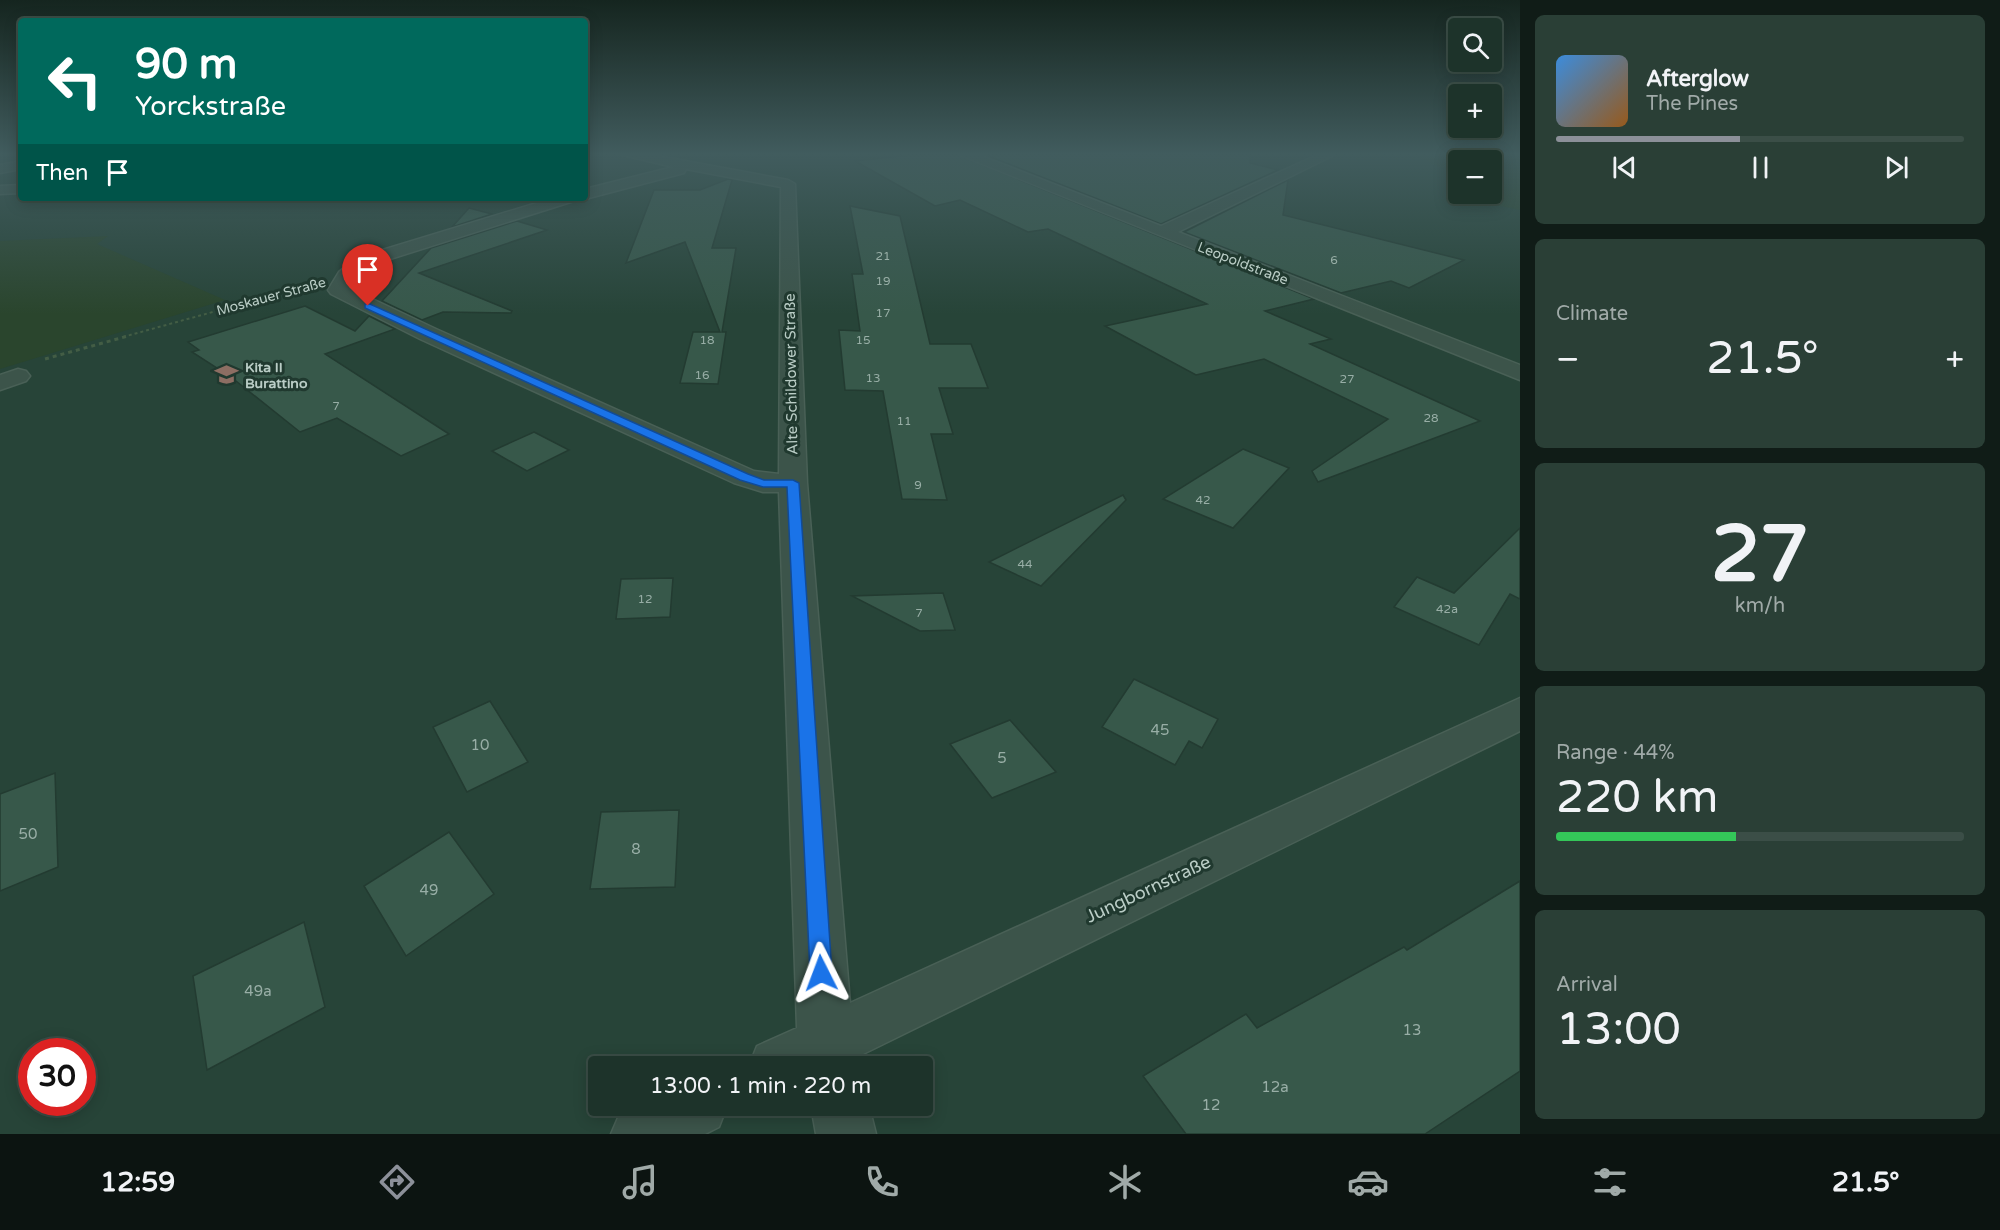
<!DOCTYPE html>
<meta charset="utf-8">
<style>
:root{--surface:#1d332a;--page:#2a3f36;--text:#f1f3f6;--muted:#a0aaa8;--line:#3b4e47;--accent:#8c9099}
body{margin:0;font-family:"Varela Round",sans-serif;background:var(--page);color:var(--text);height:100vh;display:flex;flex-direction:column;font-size:22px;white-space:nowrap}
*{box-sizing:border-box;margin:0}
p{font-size:20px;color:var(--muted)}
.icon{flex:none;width:33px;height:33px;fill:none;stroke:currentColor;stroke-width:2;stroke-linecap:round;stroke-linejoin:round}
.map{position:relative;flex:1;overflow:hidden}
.drawer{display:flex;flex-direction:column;gap:15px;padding:15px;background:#101c17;width:480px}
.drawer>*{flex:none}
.guide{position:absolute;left:18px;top:18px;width:570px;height:183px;border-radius:6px;box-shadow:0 3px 15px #0003,0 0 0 2px var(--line);background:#00695c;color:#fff;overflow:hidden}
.tools{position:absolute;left:1448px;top:18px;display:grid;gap:12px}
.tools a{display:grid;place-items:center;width:54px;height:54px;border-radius:6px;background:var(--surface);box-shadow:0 3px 15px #0003,0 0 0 2px var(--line);font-size:30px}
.speed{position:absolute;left:18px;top:1038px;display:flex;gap:12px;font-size:30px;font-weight:700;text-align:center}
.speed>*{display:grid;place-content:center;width:78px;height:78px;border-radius:50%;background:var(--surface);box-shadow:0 3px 15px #0003,0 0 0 2px var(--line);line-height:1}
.speed .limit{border:9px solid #d22;background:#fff;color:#111}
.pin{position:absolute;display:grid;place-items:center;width:51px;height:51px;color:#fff;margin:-62px -26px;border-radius:50% 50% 50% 0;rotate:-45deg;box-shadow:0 0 6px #0007}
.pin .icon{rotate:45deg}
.me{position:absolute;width:66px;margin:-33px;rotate:357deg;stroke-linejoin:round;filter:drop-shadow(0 0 4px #0008)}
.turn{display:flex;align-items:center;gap:21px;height:126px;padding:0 18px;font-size:27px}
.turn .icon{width:78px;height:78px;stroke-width:2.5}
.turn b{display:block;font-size:42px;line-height:51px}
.then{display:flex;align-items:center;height:57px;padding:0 18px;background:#0003;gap:12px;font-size:22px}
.big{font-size:45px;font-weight:600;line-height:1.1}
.drawer .card{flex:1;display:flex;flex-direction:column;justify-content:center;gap:9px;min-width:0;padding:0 21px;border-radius:9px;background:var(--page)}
.drawer .dial{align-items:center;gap:0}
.dial b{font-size:78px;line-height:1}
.song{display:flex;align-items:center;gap:18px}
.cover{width:72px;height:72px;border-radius:9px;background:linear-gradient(135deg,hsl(210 70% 55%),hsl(30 70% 35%))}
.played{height:6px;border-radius:3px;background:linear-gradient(90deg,var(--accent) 45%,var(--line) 45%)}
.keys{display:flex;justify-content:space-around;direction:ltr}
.heat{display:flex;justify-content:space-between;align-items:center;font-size:33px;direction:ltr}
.charge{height:9px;border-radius:4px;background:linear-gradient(90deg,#34c759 44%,var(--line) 0)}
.trip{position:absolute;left:588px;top:1056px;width:345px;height:60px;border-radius:6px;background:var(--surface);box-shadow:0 3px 15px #0003,0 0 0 2px var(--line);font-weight:600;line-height:60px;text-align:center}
.tab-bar{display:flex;height:96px;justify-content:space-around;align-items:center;background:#0c1411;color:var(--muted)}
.tab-bar .icon{width:42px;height:42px}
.tab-bar .selected{color:var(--accent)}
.tab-bar b{font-size:27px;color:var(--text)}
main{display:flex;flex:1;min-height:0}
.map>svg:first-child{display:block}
.green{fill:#2a452d}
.building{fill:#37584a;stroke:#233b31;stroke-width:1.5}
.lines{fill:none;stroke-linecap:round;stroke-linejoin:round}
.minor-casing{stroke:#496056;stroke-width:3}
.tertiary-casing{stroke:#496056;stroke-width:3}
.path-far1{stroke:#435d45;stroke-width:2;stroke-dasharray:3 3;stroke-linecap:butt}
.path{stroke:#435d45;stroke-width:3;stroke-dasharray:4 4;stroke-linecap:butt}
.minor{fill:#3c544a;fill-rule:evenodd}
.tertiary{fill:#3c544a;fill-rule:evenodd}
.route{fill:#1a73e8;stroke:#114b97;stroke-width:1.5}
.labels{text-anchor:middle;stroke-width:6;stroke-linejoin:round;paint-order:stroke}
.number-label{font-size:12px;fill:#98aea6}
.far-street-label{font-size:14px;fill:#bacdc6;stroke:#20392f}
.far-poi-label{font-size:14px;font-weight:bold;fill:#bacdc6;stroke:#20392f;text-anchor:start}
.street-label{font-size:15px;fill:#bacdc6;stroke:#20392f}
.near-number-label{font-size:15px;fill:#98aea6}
.near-street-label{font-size:18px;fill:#bacdc6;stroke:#20392f}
</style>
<main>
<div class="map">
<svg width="1520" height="1134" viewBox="0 0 1520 1134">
<rect width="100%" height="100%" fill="#274438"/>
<!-- green -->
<g class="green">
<path d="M 1520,155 L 1520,210 L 1496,205 L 1503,189 L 1491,186 L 1491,160 L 1458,160 L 1458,176 L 1416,156 Z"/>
<path d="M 108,236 L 97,244 L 225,300 L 0,369 L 0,241 Z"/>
</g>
<!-- building -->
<g class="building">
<path d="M 910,155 L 958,155 L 1314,299 L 1265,311 L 1331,339 L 1310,344 L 1480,421 L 1318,482 L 1312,471 L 1388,419 L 1264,359 L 1196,375 L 1105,326 L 1207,304 L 1048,229 L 1028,232 L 960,200 L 935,206 L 855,161 Z"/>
<path d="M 986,155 L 1250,155 L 1250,163 L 1278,170 L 1161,224 Z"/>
<path d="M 728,179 L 732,180 L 712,248 L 736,248 L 722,332 L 726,332 L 718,384 L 680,383 L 693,332 L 720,332 L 685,242 L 626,263 L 654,190 L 700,190 Z"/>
<path d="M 1288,180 L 1283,215 L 1464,260 L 1409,288 L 1391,281 L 1341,293 L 1184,232 Z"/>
<path d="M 850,206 L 900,216 L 930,344 L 971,344 L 988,388 L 939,388 L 953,434 L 931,434 L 947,500 L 902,499 L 883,391 L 845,390 L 839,330 L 860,331 L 852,274 L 863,274 Z"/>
<path d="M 469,208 L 492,214 L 452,227 Z"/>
<path d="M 517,221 L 547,230 L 419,273 L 512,311 L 511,313 L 443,312 L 422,320 L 382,301 L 431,248 Z"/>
<path d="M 305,306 L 355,331 L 369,316 L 395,329 L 325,354 L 449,434 L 401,456 L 337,418 L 300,432 L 231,377 L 192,352 L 199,350 L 188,342 Z"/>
<path d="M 534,432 L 569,450 L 527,471 L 492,451 Z"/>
<path d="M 1243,449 L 1289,468 L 1233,528 L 1163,499 Z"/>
<path d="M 1123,495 L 1126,500 L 1041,586 L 989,562 Z"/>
<path d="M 1520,528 L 1520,599 L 1510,594 L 1479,645 L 1394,607 L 1417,577 L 1454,593 Z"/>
<path d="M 673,578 L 670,617 L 616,619 L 621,579 Z"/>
<path d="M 943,593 L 955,630 L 920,631 L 852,596 Z"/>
<path d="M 1134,679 L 1218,719 L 1202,748 L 1189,741 L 1175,765 L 1102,727 Z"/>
<path d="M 490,701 L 528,762 L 467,792 L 433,727 Z"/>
<path d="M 1010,720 L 1056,772 L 992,798 L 950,744 Z"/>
<path d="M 55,773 L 58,867 L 0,891 L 0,794 Z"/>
<path d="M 679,810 L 675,887 L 590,889 L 601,812 Z"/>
<path d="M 449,832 L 494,894 L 406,956 L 364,886 Z"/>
<path d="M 1520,881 L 1520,1071 L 1425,1134 L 1186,1134 L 1143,1076 L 1246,1014 L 1257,1028 L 1404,947 L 1407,950 Z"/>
<path d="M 304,922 L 325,1007 L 207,1070 L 193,976 Z"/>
</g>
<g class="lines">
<defs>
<g id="minor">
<path d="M 623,155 L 653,155 L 788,180 L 795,184 L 807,483 L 850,1003 L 1520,698 L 1520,731 L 857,1057 L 859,1066 L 749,1066 L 757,1046 L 797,1028 L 779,492 L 763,492 L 734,483 L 420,339 L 331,294 L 328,290 L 339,272 L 356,258 L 553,198 L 577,198 L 574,201 L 368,266 L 354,279 L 349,288 L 436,329 L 754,471 L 779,474 L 781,187 L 686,169 L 684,173 L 585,199 L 583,198 L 585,189 L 673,167 Z"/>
<path d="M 960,155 L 979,155 L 1161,226 L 1317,155 L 1334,155 L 1178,232 L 1520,365 L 1520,380 Z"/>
<path d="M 21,185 L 21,193 L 0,194 L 0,186 Z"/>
<path d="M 18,369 L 26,371 L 30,376 L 26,381 L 0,390 L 0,375 Z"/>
<path d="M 635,1106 L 727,1106 L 719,1127 L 705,1134 L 611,1134 L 620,1113 Z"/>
<path d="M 811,1106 L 869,1106 L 876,1134 L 816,1134 Z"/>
</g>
<path id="tertiary" d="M 21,161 L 21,169 L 0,173 L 0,165 Z"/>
</defs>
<!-- minor casing -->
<use href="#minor" class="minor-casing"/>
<!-- tertiary casing -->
<use href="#tertiary" class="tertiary-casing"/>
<!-- path-far1 -->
<path class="path-far1" d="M 123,337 L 306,286"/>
<!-- path -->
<path class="path" d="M 45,359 L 128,336"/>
<!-- minor -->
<use href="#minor" class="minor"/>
<!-- tertiary -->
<use href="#tertiary" class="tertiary"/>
</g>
<!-- sky -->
<linearGradient id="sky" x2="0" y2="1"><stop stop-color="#15251f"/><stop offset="0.49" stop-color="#415c5e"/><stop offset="1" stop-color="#415c5e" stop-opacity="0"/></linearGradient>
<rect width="1520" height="314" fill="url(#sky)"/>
<!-- route -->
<path class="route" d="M 365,304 L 370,304 L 748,474 L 764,480 L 793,480 L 799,483 L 832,973 L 829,980 L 821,983 L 813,980 L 810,973 L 787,487 L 763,487 L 740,480 L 365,308 Z"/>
<!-- icons -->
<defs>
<symbol id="school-bare" viewBox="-9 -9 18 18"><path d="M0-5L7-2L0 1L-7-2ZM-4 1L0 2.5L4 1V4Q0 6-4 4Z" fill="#8d6e63" stroke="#20392f" stroke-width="2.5" paint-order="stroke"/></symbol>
</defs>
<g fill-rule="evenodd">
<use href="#school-bare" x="210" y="358" width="33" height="33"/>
</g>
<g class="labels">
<!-- number labels -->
<g class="number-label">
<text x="883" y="260">21</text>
<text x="1334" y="264">6</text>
<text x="883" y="285">19</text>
<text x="883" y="317">17</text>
<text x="707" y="344">18</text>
<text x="863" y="344">15</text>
<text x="702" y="379">16</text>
<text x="873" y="382">13</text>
<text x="1347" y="383">27</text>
<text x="336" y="410">7</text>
<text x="1431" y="422">28</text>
<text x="904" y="425">11</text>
<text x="918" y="489">9</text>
<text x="1203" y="504">42</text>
<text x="1025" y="568">44</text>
<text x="645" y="603">12</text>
<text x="1447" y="613">42a</text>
<text x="919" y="617">7</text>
</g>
<!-- far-street labels -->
<g class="far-street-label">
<text transform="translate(1243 263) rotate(21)" y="5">Leopoldstraße</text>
<text transform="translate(271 296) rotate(-15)" y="5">Moskauer Straße</text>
</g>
<!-- far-poi labels -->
<g class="far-poi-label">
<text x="245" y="372">Kita II<tspan x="245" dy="16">Burattino</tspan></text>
</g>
<!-- street labels -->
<g class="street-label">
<text transform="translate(791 374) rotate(-91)" y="5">Alte Schildower Straße</text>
</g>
<!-- near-number labels -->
<g class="near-number-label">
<text x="1160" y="735">45</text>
<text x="480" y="750">10</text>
<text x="1002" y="763">5</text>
<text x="28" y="839">50</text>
<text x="636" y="854">8</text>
<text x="429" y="895">49</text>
<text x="258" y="996">49a</text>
<text x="1412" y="1035">13</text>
<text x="1275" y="1092">12a</text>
<text x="1211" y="1110">12</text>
</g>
<!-- near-street labels -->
<g class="near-street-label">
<text transform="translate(1148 889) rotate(-25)" y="6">Jungbornstraße</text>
</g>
</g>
</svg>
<div class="tools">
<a><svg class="icon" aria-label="search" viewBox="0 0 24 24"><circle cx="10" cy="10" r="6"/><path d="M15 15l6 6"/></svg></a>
<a>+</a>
<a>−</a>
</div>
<div class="speed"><div class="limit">30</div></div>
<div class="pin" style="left:368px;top:306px;background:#d93025"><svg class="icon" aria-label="arrive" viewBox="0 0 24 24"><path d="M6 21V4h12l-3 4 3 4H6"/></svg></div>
<svg class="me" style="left:821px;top:973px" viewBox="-20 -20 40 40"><path d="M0-17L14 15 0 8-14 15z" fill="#1a73e8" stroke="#fff" stroke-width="4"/></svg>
<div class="trip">13:00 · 1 min · 220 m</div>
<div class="guide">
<div class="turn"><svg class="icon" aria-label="left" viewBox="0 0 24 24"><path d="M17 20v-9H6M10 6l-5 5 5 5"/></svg><div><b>90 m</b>Yorckstraße</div></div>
<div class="then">Then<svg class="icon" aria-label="arrive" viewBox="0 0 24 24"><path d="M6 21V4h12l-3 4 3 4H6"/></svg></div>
</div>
</div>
<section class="drawer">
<div class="card">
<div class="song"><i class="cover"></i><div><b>Afterglow</b><p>The Pines</p></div></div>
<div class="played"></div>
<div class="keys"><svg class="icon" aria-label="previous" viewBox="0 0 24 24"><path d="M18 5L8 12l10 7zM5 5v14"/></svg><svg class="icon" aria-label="pause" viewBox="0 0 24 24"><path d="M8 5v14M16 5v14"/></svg><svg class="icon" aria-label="next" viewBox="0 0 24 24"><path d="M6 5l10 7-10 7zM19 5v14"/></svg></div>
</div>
<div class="card"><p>Climate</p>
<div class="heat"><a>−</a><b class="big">21.5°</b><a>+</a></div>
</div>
<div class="card dial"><b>27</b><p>km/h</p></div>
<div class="card"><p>Range · 44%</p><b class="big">220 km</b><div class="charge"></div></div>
<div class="card"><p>Arrival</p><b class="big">13:00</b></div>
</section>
</main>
<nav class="tab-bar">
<b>12:59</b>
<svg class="icon selected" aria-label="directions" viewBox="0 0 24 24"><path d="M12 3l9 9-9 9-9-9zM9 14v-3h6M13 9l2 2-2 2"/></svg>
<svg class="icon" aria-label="music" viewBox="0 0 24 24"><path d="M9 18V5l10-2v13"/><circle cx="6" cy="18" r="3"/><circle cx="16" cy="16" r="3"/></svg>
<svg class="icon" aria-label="phone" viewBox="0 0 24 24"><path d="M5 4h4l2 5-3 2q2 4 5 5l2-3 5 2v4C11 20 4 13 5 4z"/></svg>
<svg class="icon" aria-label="climate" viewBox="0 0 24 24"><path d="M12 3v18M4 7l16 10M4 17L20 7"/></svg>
<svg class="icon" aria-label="car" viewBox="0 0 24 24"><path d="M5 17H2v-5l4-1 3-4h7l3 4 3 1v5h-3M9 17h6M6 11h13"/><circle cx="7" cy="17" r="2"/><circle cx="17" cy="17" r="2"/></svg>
<svg class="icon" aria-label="filters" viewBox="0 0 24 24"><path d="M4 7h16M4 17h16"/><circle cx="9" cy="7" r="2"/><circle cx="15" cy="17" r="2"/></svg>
<b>21.5°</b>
</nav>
